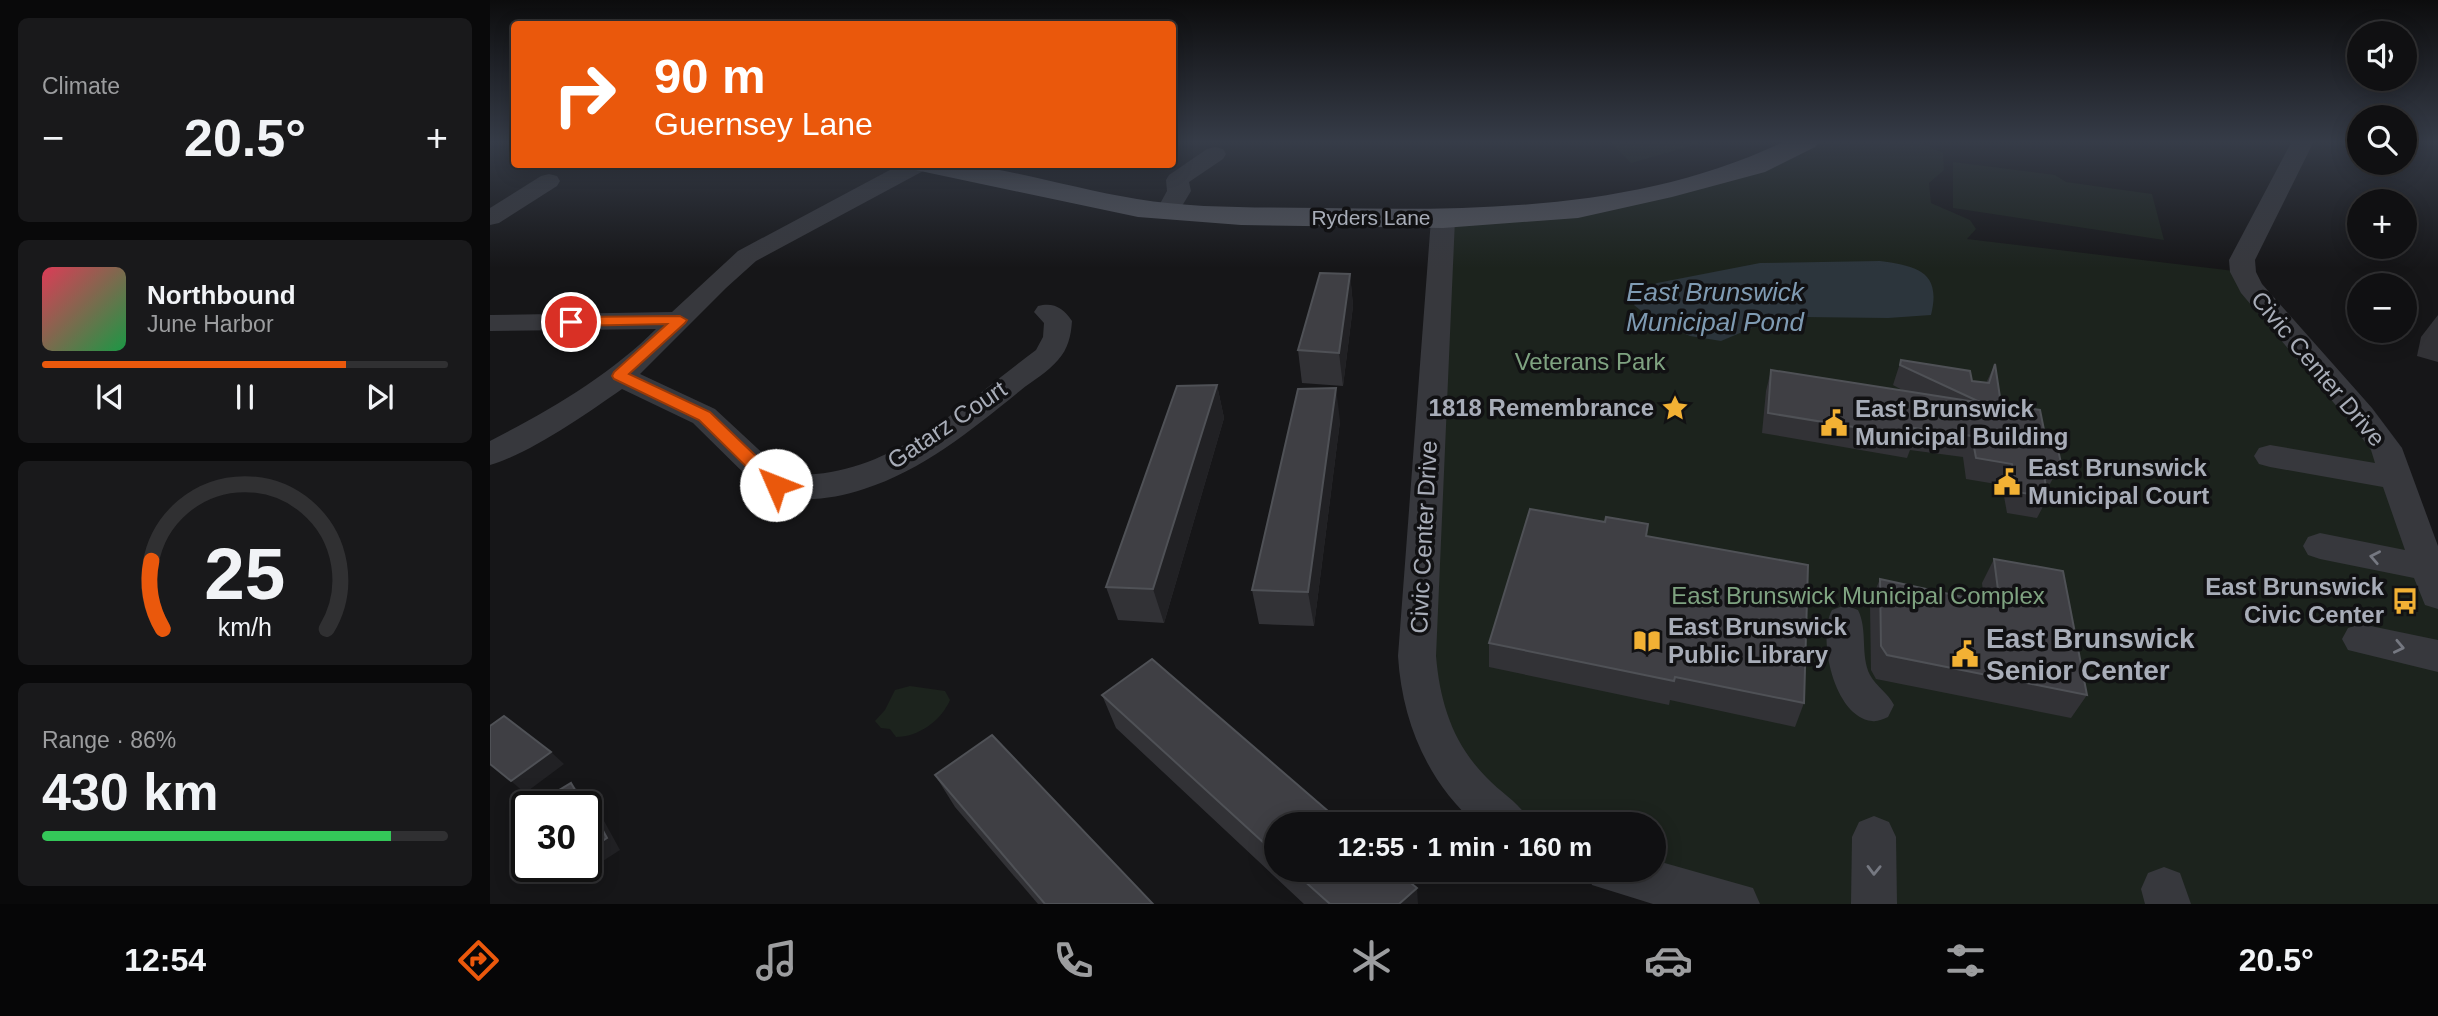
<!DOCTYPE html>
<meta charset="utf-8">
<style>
:root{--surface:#101012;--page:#19191b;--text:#f1f3f6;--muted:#9c9d9f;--line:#303032;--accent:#ea580c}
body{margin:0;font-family:Arial,sans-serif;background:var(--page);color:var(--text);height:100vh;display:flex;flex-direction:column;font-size:26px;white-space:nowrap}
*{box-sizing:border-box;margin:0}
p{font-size:23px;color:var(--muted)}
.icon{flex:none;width:38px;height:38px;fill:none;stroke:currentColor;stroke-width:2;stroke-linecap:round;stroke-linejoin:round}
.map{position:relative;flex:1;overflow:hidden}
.panel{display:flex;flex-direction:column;gap:18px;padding:18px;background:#09090a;width:490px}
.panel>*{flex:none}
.guide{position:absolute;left:21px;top:21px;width:665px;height:147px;border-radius:7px;box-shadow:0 4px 18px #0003,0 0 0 2px var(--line);background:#ea580c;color:#fff;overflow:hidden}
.buttons{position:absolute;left:1857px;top:21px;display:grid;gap:14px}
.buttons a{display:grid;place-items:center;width:70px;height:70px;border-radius:50%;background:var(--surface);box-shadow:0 4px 18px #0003,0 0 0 2px var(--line);font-size:35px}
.speed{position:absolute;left:21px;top:791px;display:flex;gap:14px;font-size:35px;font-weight:700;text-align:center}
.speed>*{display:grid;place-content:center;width:91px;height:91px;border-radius:50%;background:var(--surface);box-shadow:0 4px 18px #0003,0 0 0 2px var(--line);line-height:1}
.speed .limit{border:4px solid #111;border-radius:10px;background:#fff;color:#111}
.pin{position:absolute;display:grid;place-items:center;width:60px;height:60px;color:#fff;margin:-30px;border:4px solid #fff;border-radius:50%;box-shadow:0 2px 7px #0007}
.me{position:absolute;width:77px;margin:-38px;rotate:314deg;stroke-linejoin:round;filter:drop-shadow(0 0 5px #0008)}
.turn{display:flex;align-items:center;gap:24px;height:147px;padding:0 28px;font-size:32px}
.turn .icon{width:91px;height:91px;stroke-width:2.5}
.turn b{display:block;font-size:49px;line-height:60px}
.big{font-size:52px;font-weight:600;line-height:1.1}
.panel .widget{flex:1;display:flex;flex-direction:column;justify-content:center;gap:10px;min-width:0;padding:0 24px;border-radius:10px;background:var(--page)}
.panel .dial{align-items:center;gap:0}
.dial svg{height:182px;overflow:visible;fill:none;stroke:var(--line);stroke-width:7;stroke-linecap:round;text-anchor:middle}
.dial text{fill:var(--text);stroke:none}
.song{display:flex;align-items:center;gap:21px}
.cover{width:84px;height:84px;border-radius:10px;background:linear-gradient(135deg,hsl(350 70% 55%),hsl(140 70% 35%))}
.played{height:7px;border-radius:4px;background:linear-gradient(90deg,var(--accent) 75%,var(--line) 75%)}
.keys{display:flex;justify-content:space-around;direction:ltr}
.heat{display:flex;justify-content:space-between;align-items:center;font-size:38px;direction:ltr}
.charge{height:10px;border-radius:5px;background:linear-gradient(90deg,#34c759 86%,var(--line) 0)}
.trip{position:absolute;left:774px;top:812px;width:402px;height:70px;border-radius:35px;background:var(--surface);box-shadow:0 4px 18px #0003,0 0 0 2px var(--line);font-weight:600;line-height:70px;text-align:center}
.tabs{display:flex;height:112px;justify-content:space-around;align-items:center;background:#060607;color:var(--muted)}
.tabs .icon{width:49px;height:49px}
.tabs .current{color:var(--accent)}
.tabs b{font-size:32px;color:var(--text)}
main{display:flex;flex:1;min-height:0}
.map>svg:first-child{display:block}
.green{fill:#1c231d}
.water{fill:#2c353c}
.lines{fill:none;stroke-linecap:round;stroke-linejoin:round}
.minor{fill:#37383d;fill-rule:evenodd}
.major{fill:#53555c;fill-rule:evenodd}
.wall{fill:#323236}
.shaded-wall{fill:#212124}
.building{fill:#3f3f44;stroke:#4f5156;stroke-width:2}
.oneway{stroke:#757881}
.route{fill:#ea580c;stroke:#983908;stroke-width:2}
.labels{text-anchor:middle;stroke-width:7;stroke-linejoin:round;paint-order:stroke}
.far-street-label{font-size:21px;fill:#a8adb8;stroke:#111113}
.park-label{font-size:24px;fill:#7fa381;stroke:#111113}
.street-label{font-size:24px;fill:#a8adb8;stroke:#111113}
.poi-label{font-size:24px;font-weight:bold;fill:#a8adb8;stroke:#111113;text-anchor:start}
.water-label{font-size:26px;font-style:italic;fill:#7f9bb3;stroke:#111113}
.near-poi-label{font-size:28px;font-weight:bold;fill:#a8adb8;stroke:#111113;text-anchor:start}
</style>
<main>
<section class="panel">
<div class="widget"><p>Climate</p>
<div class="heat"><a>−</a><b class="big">20.5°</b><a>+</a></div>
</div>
<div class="widget">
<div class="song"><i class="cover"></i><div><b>Northbound</b><p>June Harbor</p></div></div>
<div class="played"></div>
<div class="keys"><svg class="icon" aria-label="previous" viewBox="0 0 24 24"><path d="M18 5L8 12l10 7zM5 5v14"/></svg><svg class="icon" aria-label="pause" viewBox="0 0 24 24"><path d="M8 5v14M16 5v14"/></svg><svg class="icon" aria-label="next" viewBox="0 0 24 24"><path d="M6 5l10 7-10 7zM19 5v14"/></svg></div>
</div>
<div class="widget dial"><svg viewBox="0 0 100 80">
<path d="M14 69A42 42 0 1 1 86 69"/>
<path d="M14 69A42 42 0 0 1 9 39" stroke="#ea580c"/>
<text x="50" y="56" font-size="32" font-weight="700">25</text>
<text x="50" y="72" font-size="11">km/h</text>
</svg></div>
<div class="widget"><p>Range · 86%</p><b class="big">430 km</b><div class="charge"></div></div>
</section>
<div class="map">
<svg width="1948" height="904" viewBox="0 0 1948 904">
<rect width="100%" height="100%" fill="#161618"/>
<!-- green -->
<g class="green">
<path d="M 1119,141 L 1218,141 L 1141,163 Z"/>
<path d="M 1316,141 L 1427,141 L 1453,153 L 1454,170 L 1439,183 L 1441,203 L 1480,220 L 1486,229 L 1477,239 L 1753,272 L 1871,415 L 1948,595 L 1948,904 L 1247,904 L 1118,870 L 1164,870 L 1164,824 L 1019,824 L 1008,817 L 937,722 L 953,219 L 1182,189 Z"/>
<path d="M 1463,162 L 1565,175 L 1576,182 L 1662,194 L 1674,240 L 1463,208 Z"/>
<path d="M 420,686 L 455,691 L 460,700 C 451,721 428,737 406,737 L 400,729 L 391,728 L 385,721 L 395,710 L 405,690 Z"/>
</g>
<!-- water -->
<path class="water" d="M 1390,261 C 1426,266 1452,271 1441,315 L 1398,318 L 1313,317 L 1262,328 L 1231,341 L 1200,336 L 1160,318 L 1144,305 L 1152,291 L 1167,283 L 1270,263 Z"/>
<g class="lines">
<!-- minor -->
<g class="minor">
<path d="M 1802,141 L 1824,141 L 1765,260 L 1766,272 L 1772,284 L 1882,408 L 1912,448 L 1948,546 L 1948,609 L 1935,605 L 1924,578 L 1830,559 L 1818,555 L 1813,546 L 1818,537 L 1830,533 L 1915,550 L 1893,487 L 1780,467 L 1769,464 L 1764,456 L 1769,448 L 1780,445 L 1885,463 L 1881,450 L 1860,422 L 1751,293 L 1740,272 L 1739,260 Z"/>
<path d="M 725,147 L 733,149 L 736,154 L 733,159 L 699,182 L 701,191 L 686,216 L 670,216 L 666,211 L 677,191 L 676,180 L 679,175 L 717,149 Z"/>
<path d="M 411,164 L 440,164 L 437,169 L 266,261 L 236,288 L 150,374 L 225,409 L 295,474 C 393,483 472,405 546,350 L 553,337 L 554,323 L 544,312 L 548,306 C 564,302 573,308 582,321 C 581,336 578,349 568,360 C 558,372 542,381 531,390 C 483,429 433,470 374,489 C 342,500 307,503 274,493 L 203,423 L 132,389 C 96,414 41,453 0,465 L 0,441 C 60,410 119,376 166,329 L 0,331 L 0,315 L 182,312 L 248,251 Z"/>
<path d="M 59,174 L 67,176 L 70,181 L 67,186 L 9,223 L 0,225 L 0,208 L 51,176 Z"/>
<path d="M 953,212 L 962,214 L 965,219 L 946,656 C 950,703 963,744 997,778 C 1012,794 1032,804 1041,824 L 986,824 C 937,781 912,721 908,656 L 941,219 L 944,214 Z"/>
<path d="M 1355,605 L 1368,610 C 1378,630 1370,655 1380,675 C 1386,686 1398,693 1404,705 L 1398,717 C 1393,719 1387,722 1382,721 C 1344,717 1327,638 1342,610 Z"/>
<path d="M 1871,624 L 1948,640 L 1948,672 L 1858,650 L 1852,639 L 1858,628 Z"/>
<path d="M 1384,816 L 1399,822 L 1406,837 L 1407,904 L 1361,904 L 1362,837 L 1369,822 Z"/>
<path d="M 1164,860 L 1263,888 L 1270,904 L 1163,904 L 1102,885 L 1096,870 L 1164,870 Z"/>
<path d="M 1674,867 L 1690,873 L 1701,904 L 1655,904 L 1651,889 L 1658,873 Z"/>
</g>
<!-- major -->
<path class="major" d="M 1295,141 L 1329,141 L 1325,147 L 1275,172 L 1182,197 L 1088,218 L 953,228 L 751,225 L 648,217 L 435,172 L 425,170 L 422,164 C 441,164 461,162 480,165 C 536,173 591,190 647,199 C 707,209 771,207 832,208 C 987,211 1152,210 1295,141 Z"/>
</g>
<!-- wall -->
<g class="wall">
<path d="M 860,274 L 863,306 L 853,386 L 812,383 L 808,350 Z"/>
<path d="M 1948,315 L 1948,362 L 1927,356 L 1931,337 Z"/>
<path d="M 1411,360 L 1482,381 L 1496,383 L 1505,364 L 1511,404 L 1555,435 L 1571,463 L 1560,484 L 1556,483 L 1558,497 L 1547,518 L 1517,513 L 1512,485 L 1476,479 L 1473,457 L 1420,450 L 1417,458 L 1272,433 L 1276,391 L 1281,370 L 1414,391 L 1403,385 Z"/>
<path d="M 727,385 L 734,418 L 674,623 L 628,620 L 616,587 Z"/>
<path d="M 850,421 L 824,626 L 769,624 L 762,590 Z"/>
<path d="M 1156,536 L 1314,703 L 1305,727 L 1180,700 L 1179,705 L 999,667 L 999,643 Z"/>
<path d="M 1504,559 L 1597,695 L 1581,718 L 1386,679 L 1381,670 L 1380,603 L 1390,579 L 1494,602 L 1492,583 Z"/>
<path d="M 612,695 L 786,824 L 786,870 L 905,870 L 928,904 L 814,904 L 626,728 Z"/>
<path d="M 445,775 L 663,904 L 548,904 L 465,807 Z"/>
</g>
<!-- shaded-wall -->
<g class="shaded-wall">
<path d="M 860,274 L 863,306 L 853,386 L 849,353 Z"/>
<path d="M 727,385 L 734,418 L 674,623 L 663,589 Z"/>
<path d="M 846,388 L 850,421 L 824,626 L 818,592 Z"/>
<path d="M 61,752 L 74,764 L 35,793 L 21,781 Z"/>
<path d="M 81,783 L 108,810 L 130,850 L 80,882 L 66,871 L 73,866 L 96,866 L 96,852 L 91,800 Z"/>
<path d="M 927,888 L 928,904 L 909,904 Z"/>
</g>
<!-- building -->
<g class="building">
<path d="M 830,273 L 860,274 L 849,353 L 808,350 Z"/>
<path d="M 1411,360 L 1480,371 L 1482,381 L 1499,383 L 1505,364 L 1511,404 L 1550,410 L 1555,435 L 1565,436 L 1571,463 L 1551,460 L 1558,497 L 1527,492 L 1522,464 L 1486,458 L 1482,436 L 1424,428 L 1425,437 L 1278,413 L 1281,370 L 1492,403 L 1410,365 Z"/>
<path d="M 727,385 L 663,589 L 616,587 L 687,386 Z"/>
<path d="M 846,388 L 818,592 L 762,590 L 808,389 Z"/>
<path d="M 1040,509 L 1115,522 L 1116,517 L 1158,524 L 1156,536 L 1318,565 L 1314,703 L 1185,677 L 1184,681 L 999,643 Z"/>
<path d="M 1504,559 L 1573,571 L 1597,695 L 1397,655 L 1391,646 L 1390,579 L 1510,605 Z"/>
<path d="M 662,659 L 853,824 L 786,824 L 786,854 L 612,695 Z"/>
<path d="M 14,716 L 61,752 L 21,781 L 0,764 L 0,726 Z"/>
<path d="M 502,735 L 663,904 L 555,904 L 445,775 Z"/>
<path d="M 81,783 L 91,800 L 95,798 L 117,838 L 96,852 L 96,807 L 41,807 Z"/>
<path d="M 64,866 L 73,866 L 66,871 Z"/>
<path d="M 802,870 L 905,870 L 927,888 L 909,904 L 840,904 Z"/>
</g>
<!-- one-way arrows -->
<defs><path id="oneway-chevron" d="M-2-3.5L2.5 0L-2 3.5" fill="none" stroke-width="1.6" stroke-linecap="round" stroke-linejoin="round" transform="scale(1.75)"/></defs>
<g class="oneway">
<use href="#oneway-chevron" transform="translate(1885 557) rotate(-169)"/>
<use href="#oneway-chevron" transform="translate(1909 647) rotate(12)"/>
<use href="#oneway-chevron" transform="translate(1384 870) rotate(91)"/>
</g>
<!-- sky -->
<linearGradient id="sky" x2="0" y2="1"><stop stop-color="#0c0c0d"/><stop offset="0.53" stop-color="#363c48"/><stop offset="1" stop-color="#363c48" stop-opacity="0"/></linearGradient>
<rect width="1948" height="268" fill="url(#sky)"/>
<!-- route -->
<path class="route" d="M 190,316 L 197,320 L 195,323 L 139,374 L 220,412 L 292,481 L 294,485 L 292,490 L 280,490 L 209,420 L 124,379 L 122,376 L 124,372 L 177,324 L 81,326 L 74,322 L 81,317 Z"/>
<!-- icons -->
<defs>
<symbol id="sight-bare" viewBox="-9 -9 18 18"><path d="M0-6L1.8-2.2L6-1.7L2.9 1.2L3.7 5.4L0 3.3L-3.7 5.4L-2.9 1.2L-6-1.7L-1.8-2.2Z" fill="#f2b134" stroke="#111113" stroke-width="2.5" paint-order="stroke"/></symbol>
<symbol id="civic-bare" viewBox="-9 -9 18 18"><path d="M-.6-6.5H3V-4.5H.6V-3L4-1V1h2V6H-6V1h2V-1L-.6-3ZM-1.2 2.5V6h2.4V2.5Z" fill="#f2b134" stroke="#111113" stroke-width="2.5" paint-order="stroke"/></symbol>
<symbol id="bus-bare" viewBox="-9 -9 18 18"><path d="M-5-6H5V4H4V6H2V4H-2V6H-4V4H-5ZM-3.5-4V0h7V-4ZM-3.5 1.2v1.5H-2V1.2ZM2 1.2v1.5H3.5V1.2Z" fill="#f2b134" stroke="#111113" stroke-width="2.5" paint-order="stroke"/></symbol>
<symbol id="library-bare" viewBox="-9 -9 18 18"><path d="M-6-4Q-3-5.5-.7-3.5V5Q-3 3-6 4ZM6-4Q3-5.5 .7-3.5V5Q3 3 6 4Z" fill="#f2b134" stroke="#111113" stroke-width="2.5" paint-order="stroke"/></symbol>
</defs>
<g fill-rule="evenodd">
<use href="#sight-bare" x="1166" y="389" width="38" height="38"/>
<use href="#civic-bare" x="1325" y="404" width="38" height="38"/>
<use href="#civic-bare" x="1498" y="463" width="38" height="38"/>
<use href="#bus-bare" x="1896" y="582" width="38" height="38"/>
<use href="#library-bare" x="1138" y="622" width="38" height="38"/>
<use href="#civic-bare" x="1456" y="635" width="38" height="38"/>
</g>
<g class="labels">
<!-- far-street labels -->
<g class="far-street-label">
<text x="881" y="225">Ryders Lane</text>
</g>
<!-- park labels -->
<g class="park-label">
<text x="1100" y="370">Veterans Park</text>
<text x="1368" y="604">East Brunswick Municipal Complex</text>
</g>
<!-- street labels -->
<g class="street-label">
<text transform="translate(1828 369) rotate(50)" y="8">Civic Center Drive</text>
<text transform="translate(457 425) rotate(-34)" y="8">Gatarz Court</text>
<text transform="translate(934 537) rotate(-87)" y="8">Civic Center Drive</text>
</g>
<!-- poi labels -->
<g class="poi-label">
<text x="1164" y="416" text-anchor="end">1818 Remembrance</text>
<text x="1365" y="417">East Brunswick<tspan x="1365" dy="28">Municipal Building</tspan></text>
<text x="1538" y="476">East Brunswick<tspan x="1538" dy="28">Municipal Court</tspan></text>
<text x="1894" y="595" text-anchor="end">East Brunswick<tspan x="1894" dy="28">Civic Center</tspan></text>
<text x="1178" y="635">East Brunswick<tspan x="1178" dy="28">Public Library</tspan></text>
</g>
<!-- water labels -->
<g class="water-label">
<text x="1225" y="301">East Brunswick<tspan x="1225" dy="30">Municipal Pond</tspan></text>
</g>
<!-- near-poi labels -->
<g class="near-poi-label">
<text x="1496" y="648">East Brunswick<tspan x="1496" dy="32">Senior Center</tspan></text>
</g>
</g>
</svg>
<div class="buttons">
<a><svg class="icon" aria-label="sound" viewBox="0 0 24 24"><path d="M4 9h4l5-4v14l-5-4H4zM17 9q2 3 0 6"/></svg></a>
<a><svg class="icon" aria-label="search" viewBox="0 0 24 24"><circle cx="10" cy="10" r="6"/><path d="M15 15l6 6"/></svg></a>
<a>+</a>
<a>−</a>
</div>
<div class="speed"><div class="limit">30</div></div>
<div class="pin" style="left:81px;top:322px;background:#d93025"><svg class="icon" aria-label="arrive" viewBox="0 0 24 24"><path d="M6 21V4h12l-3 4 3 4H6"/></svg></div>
<svg class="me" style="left:286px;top:485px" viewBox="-20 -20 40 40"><circle r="19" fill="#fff"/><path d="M0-13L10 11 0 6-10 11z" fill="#ea580c"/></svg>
<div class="trip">12:55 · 1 min · 160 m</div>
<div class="guide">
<div class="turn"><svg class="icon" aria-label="right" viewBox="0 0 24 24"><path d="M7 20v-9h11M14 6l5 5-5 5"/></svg><div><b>90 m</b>Guernsey Lane</div></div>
</div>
</div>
</main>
<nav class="tabs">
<b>12:54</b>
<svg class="icon current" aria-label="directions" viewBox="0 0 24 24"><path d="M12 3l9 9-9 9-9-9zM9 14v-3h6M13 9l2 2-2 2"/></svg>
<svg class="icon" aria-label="music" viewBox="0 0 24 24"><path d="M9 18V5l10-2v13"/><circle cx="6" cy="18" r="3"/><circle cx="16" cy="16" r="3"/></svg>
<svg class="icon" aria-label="phone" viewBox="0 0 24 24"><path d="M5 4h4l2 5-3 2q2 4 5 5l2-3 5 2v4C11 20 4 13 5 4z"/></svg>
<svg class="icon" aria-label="climate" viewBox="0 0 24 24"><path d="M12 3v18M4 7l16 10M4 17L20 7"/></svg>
<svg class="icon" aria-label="car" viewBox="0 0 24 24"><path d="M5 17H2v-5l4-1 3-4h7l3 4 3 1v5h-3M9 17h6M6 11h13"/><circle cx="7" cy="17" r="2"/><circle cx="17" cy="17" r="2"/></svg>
<svg class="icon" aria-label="filters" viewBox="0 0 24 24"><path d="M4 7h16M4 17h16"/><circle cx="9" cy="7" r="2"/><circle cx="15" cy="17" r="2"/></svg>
<b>20.5°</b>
</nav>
